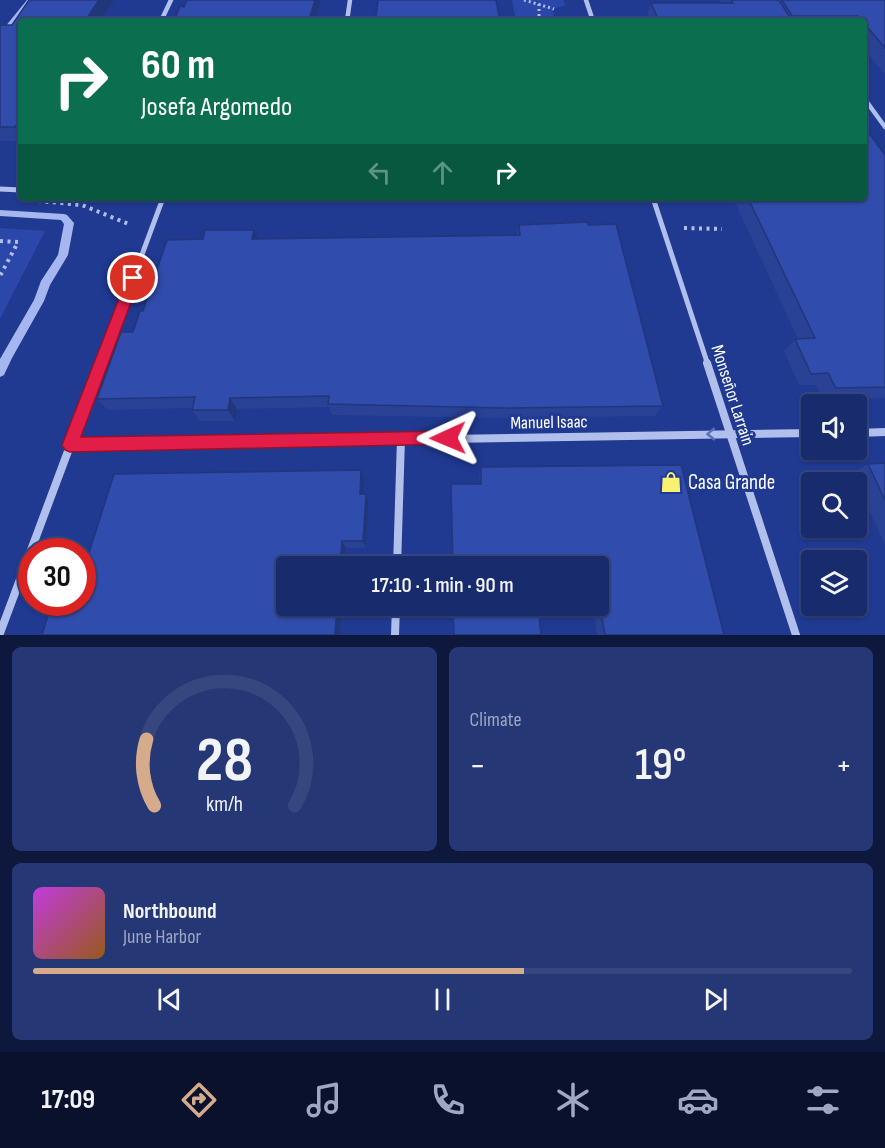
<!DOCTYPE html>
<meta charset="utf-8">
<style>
:root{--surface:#182b6d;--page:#253775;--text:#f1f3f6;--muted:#9fa7c2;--line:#364780;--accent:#d6ab8b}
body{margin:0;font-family:"Sofia Sans Condensed",sans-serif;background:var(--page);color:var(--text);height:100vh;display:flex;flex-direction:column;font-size:22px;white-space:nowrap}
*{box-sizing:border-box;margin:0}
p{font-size:20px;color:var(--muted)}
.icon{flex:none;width:33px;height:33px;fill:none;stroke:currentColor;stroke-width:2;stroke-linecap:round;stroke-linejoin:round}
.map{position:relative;height:635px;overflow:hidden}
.side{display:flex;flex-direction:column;gap:12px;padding:12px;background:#0d183c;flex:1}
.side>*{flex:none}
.hud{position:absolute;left:18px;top:18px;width:849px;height:183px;border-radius:6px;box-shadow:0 2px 4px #0004,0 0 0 2px var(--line);background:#0b6e4f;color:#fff;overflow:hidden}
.tools{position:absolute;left:801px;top:394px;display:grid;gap:12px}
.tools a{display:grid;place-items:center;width:66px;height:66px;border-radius:6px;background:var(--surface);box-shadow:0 2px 4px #0004,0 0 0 2px var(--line);font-size:30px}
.speed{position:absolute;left:18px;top:538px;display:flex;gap:12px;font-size:30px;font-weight:700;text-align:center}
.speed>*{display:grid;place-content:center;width:78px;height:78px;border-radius:50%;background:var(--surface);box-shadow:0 2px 4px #0004,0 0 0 2px var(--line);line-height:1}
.speed .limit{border:9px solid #d22;background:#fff;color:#111}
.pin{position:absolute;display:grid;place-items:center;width:51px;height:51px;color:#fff;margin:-26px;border:3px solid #fff;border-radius:50%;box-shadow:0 2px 6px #0007}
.me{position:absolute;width:66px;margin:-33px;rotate:269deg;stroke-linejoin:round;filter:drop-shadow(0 0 4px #0008)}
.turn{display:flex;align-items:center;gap:21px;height:126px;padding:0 24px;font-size:27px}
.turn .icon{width:78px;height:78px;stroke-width:2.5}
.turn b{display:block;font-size:42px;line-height:51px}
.lanes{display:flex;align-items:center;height:57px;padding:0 24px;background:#0003;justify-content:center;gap:30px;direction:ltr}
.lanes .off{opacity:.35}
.big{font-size:45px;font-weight:600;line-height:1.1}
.side .tile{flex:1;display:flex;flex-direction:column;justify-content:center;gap:9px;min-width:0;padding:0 21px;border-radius:9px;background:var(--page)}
.side .dial{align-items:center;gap:0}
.dial svg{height:156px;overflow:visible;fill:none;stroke:var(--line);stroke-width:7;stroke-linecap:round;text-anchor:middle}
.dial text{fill:var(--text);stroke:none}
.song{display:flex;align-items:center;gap:18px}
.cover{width:72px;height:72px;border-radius:9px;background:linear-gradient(135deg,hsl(290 70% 55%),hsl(30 70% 35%))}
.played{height:6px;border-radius:3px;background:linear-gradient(90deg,var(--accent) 60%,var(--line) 60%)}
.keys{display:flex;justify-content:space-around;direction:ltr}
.heat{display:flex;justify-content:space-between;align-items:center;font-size:33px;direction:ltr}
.side .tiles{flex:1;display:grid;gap:12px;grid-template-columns:1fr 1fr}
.tile:last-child{grid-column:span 2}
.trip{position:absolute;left:276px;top:556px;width:333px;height:60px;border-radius:6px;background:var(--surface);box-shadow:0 2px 4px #0004,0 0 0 2px var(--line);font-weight:600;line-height:60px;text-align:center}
.menu{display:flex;height:96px;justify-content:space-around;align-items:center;background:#0a112c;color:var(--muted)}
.menu .icon{width:42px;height:42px}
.menu .on{color:var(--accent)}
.menu b{font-size:27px;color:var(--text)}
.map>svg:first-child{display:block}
.green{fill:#2a47a9}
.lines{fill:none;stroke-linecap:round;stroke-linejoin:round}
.stream{fill:#a5b7ee;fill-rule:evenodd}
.path-far1{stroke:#b1bfed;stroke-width:3;stroke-dasharray:2 3;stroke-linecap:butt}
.path{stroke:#b1bfed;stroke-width:4;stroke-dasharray:3 4.5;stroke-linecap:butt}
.street-far2{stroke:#b1bfed;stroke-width:4.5}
.street-far1{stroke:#b1bfed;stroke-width:5}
.street{stroke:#b1bfed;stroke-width:8}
.wall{fill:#294296}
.shaded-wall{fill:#22367a}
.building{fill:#304dae;stroke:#22367a;stroke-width:1.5}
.oneway{stroke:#5a6fb6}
.route{fill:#e11d48;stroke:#92132f;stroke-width:1.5}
.labels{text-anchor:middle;stroke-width:6;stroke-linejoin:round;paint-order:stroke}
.street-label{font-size:18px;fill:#fff;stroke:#203991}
.near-poi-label{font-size:21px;fill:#fff;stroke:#203991;text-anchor:start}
</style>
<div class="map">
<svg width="885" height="635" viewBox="0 0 885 635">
<rect width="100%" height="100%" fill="#203991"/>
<!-- green -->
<g class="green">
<path d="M 512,0 L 563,0 L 566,5 L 553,9 L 554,21 L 516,21 Z"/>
<path d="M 0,228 L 45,231 L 0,319 Z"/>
</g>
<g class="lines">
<!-- stream -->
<g class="stream">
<path d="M 27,0 L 33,0 L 4,36 L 0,37 L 0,33 Z"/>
<path d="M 0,210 L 64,214 L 67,215 L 74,223 L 68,255 L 50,285 L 44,301 L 12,358 L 4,375 L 0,377 L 0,359 L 34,300 L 41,281 L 58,255 L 64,224 L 61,220 L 0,216 Z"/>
</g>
<!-- path-far1 -->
<g class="path-far1">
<path d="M 524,0 L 554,9"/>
<path d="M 539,4 L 539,21"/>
</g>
<!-- path -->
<g class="path">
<path d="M 38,201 L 82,205 L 131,225"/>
<path d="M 684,228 L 722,229"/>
<path d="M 0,241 L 18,242 L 0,276"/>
</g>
<!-- street-far2 -->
<g class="street-far2">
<path d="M 586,0 L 593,21"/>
<path d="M 161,21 L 171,0"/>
<path d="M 347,21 L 350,0"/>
<path d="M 864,98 L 885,127"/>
</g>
<!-- street-far1 -->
<g class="street-far1">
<path d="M 0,189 L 21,190"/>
<path d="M 653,198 L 708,365"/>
<path d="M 101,365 L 163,198"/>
</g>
<!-- street -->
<g class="street">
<path d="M 707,363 L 796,635"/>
<path d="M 856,433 L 885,432"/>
<path d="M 70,445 L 812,433"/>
<path d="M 397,567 L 401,439"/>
<path d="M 0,633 L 101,363"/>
<path d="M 395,635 L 396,606"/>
</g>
</g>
<!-- wall -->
<g class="wall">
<path d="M 29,0 L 114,0 L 101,21 L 21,21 L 21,141 L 0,141 L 0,25 L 12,25 Z"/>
<path d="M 187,0 L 321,0 L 316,21 L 174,21 L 184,7 Z"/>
<path d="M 721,0 L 885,0 L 885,75 L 864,49 L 864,21 L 649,21 L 647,17 L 651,3 L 720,3 Z"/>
<path d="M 885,155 L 885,398 L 823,399 L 816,385 L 799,385 L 784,351 L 795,339 L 798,339 L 733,198 L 864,198 Z"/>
<path d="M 519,225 L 588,225 L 663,406 L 655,416 L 502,418 L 332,415 L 329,407 L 237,409 L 235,421 L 200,421 L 192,410 L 192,408 L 108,410 L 97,399 L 133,332 L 143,311 L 203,239 L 258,239 L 517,235 Z"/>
<path d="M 885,463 L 885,545 L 853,473 L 868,464 Z"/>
<path d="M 481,467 L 724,635 L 597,635 L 593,606 L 598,606 L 598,567 L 452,567 L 451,484 L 480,484 L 479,476 Z"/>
<path d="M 364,479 L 363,494 L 366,494 L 368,502 L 366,548 L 346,548 L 286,606 L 342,606 L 340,635 L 82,603 Z"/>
</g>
<!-- shaded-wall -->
<g class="shaded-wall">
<path d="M 99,0 L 114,0 L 101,21 L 85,21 Z"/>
<path d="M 315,0 L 321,0 L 316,21 L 311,21 L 310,17 Z"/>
<path d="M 21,118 L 21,135 L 15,127 Z"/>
<path d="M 254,230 L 260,243 L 252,239 Z"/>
<path d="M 230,398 L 237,409 L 235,421 L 228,410 Z"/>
<path d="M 361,470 L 364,479 L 363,502 L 360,494 Z"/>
<path d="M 366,494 L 368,502 L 366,548 L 363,541 Z"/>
<path d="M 342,541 L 346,548 L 345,567 L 340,567 Z"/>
<path d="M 337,606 L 342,606 L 340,635 L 335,635 Z"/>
</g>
<!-- building -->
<g class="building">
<path d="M 29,0 L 99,0 L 85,21 L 21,21 L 21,118 L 15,127 L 0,127 L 0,25 L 12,25 Z"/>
<path d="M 187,0 L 315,0 L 310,17 L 302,17 L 301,21 L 174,21 L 180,6 L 184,7 Z"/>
<path d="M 378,0 L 496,0 L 500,21 L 364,21 L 364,17 L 376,17 Z"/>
<path d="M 731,0 L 779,0 L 792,21 L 659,21 L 651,3 L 733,3 Z"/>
<path d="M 782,0 L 885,0 L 885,48 L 864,23 L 864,21 L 862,21 L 858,16 L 792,16 Z"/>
<path d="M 864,126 L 885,155 L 885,387 L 836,388 L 828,373 L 811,374 L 795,339 L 815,338 L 748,198 L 864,198 Z"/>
<path d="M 588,222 L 588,225 L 616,224 L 663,406 L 504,408 L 328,404 L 329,396 L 230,398 L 228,410 L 192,410 L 195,397 L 97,399 L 121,332 L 133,332 L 140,311 L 143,311 L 167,240 L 203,239 L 205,230 L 254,230 L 252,239 L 520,235 L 519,225 Z"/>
<path d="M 885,463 L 885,500 L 868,464 Z"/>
<path d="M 681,465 L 724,635 L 605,635 L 598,596 L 598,567 L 453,567 L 451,484 L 481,484 L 481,467 Z"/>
<path d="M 361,470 L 360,494 L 366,494 L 363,541 L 342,541 L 340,567 L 286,567 L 286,606 L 337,606 L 335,635 L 42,635 L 52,603 L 82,603 L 82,575 L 114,474 Z"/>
<path d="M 453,606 L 538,606 L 541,635 L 454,635 Z"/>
</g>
<!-- one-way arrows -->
<defs><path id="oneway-chevron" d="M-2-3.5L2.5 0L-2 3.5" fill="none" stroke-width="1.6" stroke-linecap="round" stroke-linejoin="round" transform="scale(1.5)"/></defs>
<use class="oneway" href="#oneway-chevron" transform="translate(711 434) rotate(179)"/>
<!-- route -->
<path class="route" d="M 133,273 L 140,278 L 81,437 L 448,431 L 454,433 L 456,438 L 454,444 L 70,452 L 65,450 L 62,445 L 127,278 Z"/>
<!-- icons -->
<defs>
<symbol id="shop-bare" viewBox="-9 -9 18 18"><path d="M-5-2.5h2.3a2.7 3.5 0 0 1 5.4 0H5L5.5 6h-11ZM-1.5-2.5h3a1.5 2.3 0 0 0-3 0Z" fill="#faf072" stroke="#203991" stroke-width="2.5" paint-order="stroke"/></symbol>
</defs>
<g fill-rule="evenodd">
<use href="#shop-bare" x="656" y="467" width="30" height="30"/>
</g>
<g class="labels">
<!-- street labels -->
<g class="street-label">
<text transform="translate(733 395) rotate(72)" y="6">Monseñor Larraín</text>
<text transform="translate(549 422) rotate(-1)" y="6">Manuel Isaac</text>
</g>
<!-- near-poi labels -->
<g class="near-poi-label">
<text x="688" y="489">Casa Grande</text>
</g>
</g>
</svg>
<div class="tools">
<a><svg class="icon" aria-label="sound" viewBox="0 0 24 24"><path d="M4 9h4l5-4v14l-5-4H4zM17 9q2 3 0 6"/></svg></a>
<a><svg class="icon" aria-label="search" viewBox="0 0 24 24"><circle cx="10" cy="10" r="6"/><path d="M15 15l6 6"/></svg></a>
<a><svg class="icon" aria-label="layers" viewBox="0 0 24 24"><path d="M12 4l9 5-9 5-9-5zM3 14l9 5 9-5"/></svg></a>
</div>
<div class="speed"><div class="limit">30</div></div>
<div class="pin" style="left:133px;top:278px;background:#d93025"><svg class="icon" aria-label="arrive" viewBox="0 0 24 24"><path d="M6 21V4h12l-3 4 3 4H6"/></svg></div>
<svg class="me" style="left:448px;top:438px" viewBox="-20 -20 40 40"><path d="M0-17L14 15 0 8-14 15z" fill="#e11d48" stroke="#fff" stroke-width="4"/></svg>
<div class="trip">17:10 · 1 min · 90 m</div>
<div class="hud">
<div class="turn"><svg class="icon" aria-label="right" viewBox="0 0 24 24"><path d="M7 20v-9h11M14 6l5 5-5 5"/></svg><div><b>60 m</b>Josefa Argomedo</div></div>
<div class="lanes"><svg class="icon off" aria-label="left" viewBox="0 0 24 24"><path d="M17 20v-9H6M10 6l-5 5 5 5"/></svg><svg class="icon off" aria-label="ahead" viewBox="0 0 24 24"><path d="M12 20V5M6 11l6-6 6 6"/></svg><svg class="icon" aria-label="right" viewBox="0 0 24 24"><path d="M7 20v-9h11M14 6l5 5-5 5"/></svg></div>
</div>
</div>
<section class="side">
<div class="tiles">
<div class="tile dial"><svg viewBox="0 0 100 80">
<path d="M14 69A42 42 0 1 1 86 69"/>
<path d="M14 69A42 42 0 0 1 10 35" stroke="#d6ab8b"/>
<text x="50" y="56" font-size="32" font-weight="700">28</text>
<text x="50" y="72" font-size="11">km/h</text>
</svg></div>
<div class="tile"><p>Climate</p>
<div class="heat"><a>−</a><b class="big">19°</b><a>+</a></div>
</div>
<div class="tile">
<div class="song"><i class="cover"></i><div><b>Northbound</b><p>June Harbor</p></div></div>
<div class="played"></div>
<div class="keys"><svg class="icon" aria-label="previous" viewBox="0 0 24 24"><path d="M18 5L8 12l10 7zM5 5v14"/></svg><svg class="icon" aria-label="pause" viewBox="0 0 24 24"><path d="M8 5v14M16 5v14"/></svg><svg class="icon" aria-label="next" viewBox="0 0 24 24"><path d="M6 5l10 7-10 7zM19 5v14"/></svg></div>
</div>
</div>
</section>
<nav class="menu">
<b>17:09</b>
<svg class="icon on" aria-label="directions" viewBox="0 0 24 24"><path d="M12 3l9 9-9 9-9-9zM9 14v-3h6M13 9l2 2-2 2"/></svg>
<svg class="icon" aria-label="music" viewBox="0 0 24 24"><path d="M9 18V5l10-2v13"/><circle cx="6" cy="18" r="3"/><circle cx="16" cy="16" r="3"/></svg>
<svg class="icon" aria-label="phone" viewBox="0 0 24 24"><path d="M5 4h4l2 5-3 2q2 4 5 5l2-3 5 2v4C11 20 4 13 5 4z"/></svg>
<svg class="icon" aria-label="climate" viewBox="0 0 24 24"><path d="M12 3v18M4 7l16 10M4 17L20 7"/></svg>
<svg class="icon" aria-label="car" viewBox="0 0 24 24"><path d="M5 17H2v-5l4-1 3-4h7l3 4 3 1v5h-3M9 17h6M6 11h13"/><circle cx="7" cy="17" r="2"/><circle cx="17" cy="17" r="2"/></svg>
<svg class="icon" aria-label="filters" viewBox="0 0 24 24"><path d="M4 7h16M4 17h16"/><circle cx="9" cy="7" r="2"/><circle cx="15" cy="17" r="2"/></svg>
</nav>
